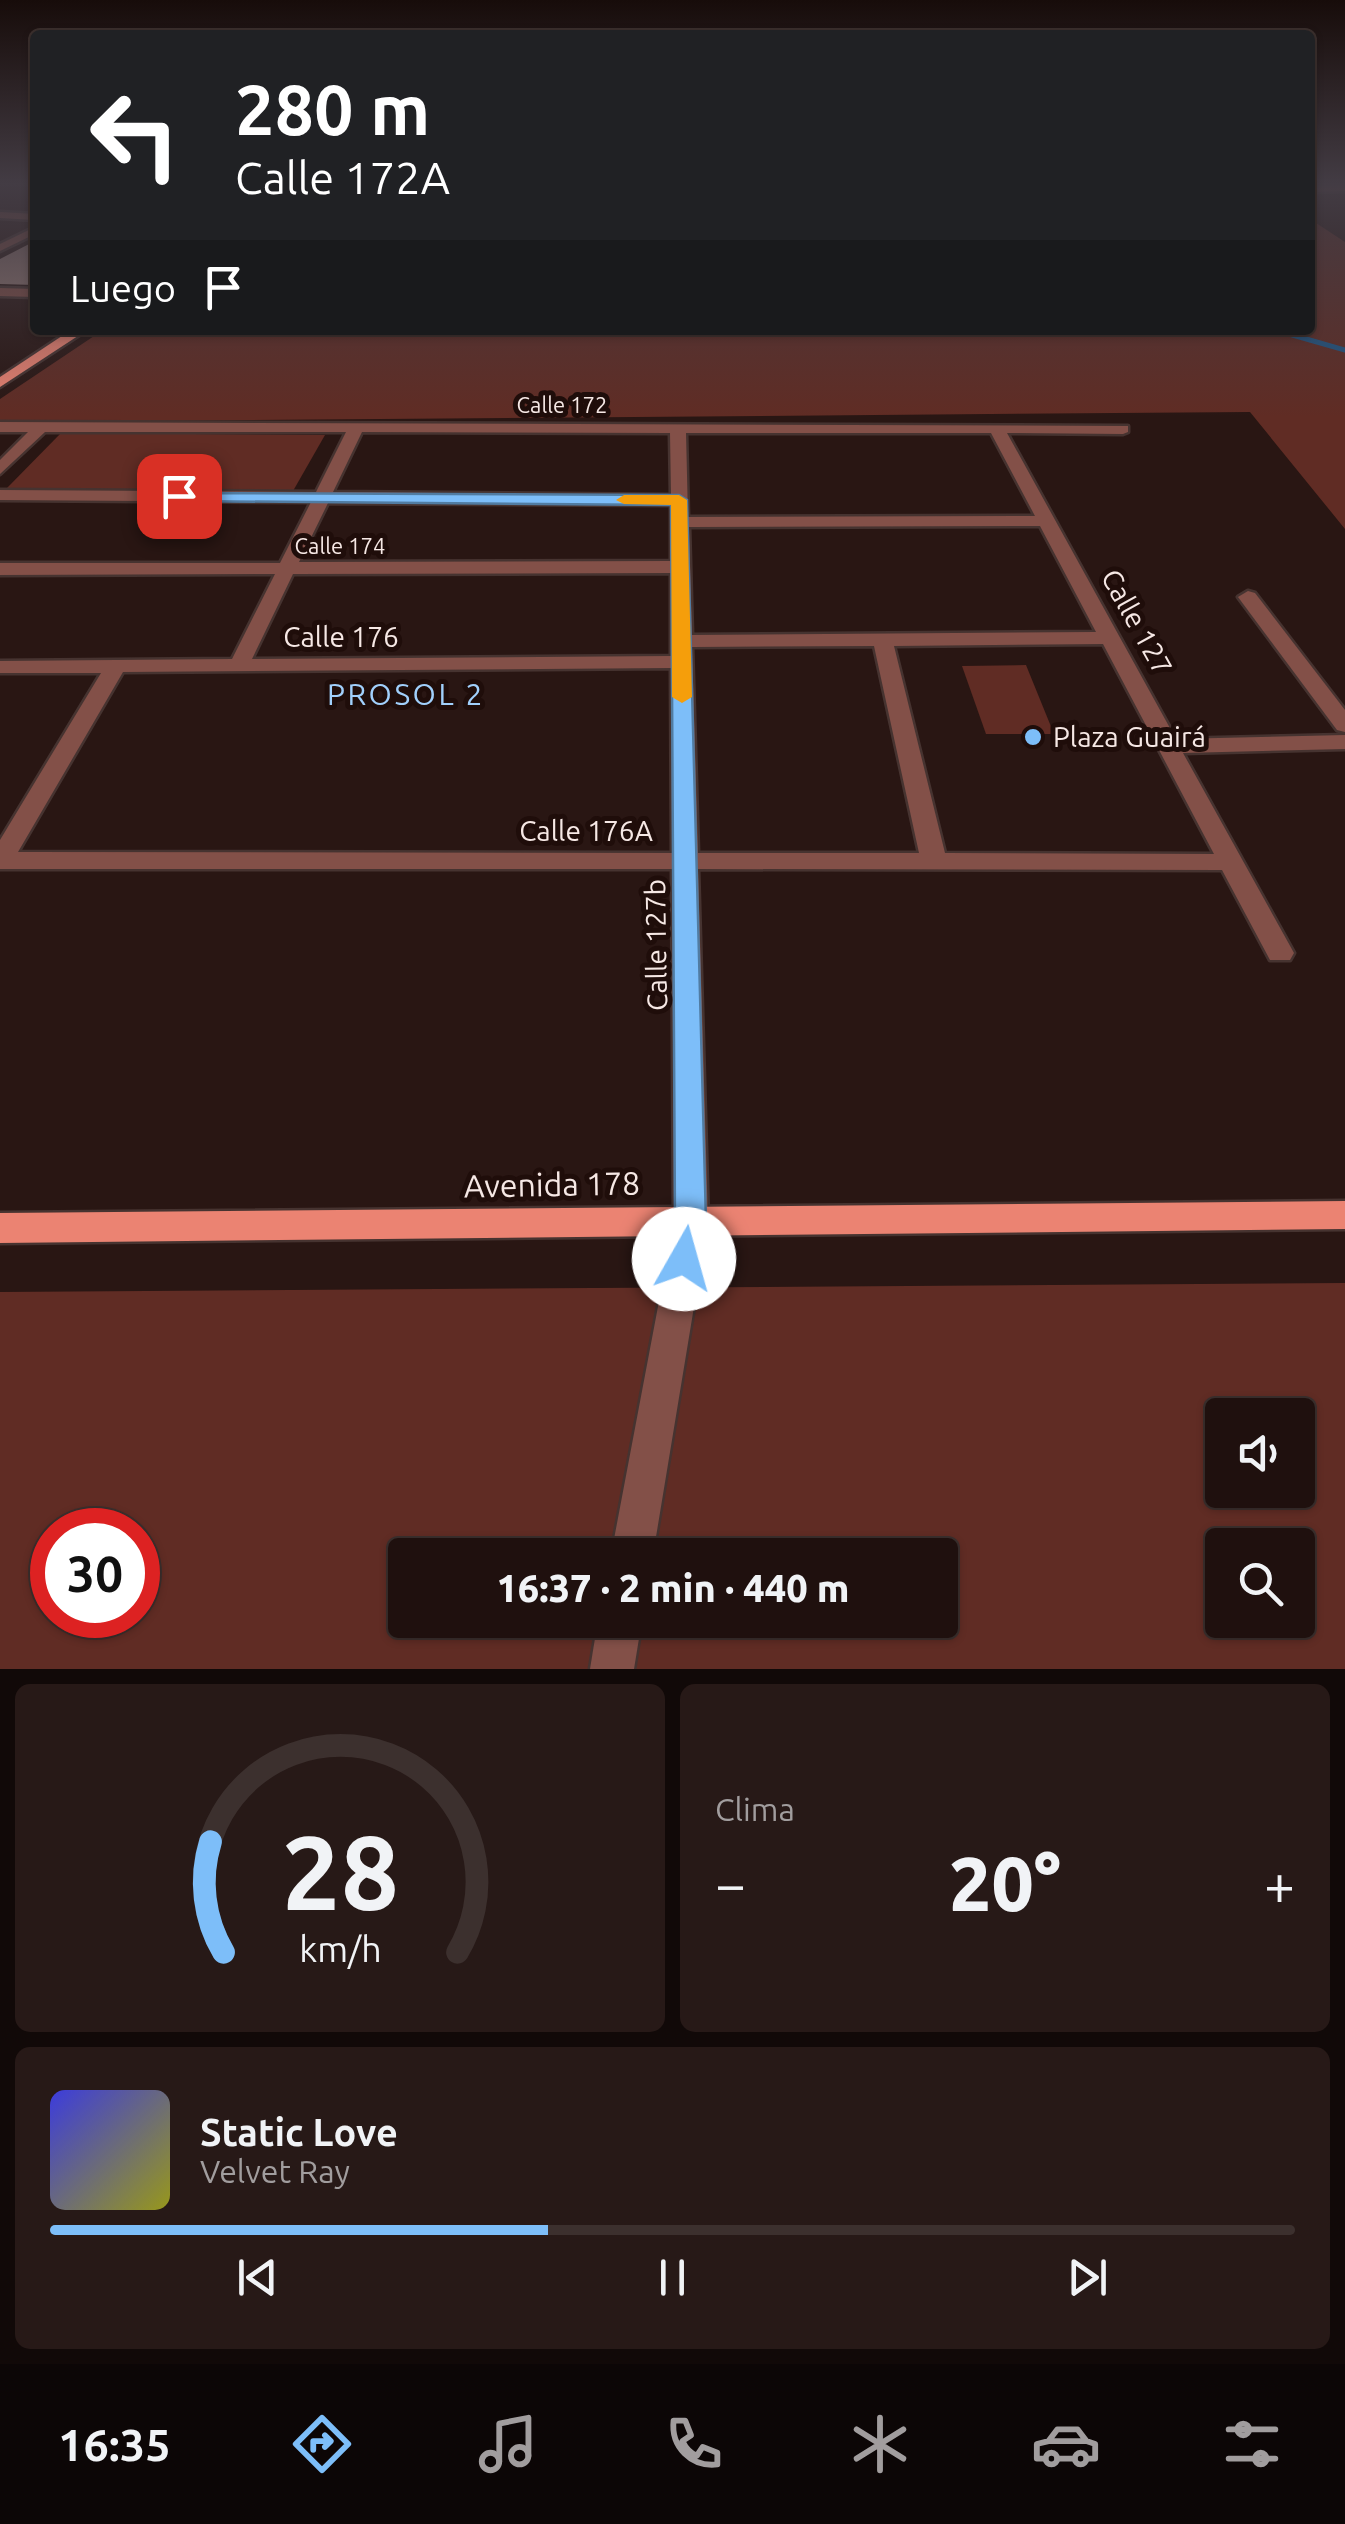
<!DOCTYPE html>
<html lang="es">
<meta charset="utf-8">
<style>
:root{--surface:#1f100e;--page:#271917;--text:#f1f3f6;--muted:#a19d9e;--line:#3c302e;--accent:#7dbef9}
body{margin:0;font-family:Ubuntu,sans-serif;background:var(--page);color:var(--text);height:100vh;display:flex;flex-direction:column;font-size:38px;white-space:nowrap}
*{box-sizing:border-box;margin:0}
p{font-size:32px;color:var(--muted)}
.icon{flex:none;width:55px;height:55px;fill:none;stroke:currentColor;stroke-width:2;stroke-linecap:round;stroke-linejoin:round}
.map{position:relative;height:1669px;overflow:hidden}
.side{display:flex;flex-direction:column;gap:15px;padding:15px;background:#110908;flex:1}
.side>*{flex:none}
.top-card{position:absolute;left:30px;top:30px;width:1285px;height:305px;border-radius:10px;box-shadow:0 2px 8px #0004,0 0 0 2px var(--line);background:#202124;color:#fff;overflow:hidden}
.buttons{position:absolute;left:1205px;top:1398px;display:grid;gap:20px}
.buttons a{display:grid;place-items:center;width:110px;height:110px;border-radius:10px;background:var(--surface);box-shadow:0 2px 8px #0004,0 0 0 2px var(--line);font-size:50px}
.speed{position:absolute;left:30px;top:1508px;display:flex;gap:20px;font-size:50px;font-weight:700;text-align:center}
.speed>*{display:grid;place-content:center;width:130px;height:130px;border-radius:50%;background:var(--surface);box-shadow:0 2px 8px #0004,0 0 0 2px var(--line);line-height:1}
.speed .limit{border:15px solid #d22;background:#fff;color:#111}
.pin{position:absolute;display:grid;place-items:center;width:85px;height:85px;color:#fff;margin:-42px;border-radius:20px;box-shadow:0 5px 15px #0006}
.me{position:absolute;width:110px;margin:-55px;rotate:7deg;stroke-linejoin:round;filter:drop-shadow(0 0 8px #0008)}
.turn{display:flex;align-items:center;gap:35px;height:210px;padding:0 40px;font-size:45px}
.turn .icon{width:130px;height:130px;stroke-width:2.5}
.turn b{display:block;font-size:70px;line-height:85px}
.then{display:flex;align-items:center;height:95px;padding:0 40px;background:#0003;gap:20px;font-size:38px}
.big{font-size:75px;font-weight:800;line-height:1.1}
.side .widget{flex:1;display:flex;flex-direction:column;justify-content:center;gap:15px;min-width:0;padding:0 35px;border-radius:15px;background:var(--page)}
.side .dial{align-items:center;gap:0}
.dial svg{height:260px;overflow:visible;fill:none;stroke:var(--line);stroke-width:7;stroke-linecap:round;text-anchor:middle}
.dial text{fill:var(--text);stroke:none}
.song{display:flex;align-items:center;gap:30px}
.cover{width:120px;height:120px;border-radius:15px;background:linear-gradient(135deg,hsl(240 70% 55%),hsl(60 70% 35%))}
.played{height:10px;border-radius:5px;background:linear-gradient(90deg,var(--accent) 40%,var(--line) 40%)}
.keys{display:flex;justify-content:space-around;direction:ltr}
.heat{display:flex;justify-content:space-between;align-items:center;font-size:55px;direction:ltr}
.side .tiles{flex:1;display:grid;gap:15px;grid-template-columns:1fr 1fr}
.widget:last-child{grid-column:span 2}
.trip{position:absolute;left:388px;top:1538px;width:570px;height:100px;border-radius:10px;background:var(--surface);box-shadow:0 2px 8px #0004,0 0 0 2px var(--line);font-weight:800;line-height:100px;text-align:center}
.tab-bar{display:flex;height:160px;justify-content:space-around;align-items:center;background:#0c0606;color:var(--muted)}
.tab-bar .icon{width:70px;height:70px}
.tab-bar .active{color:var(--accent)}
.tab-bar b{font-size:45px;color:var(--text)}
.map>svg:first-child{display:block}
.green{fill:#602c24;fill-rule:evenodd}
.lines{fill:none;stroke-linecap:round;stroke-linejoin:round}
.stream{stroke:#1f5684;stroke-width:5}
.building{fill:#957c78}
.minor-casing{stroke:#463330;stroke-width:5}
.major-casing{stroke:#463330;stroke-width:5}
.minor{fill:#835048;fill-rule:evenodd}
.major{fill:#eb8372;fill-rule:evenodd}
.route{fill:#7dbef9;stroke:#517ca2;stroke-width:2.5}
.slow{fill:#f59e0b}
.poi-dot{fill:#7dbef9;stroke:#1f0d0a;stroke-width:4}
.labels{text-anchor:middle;stroke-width:10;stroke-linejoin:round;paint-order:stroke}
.far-street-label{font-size:22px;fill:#f6e8e5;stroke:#1f0d0a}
.street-label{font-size:28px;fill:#f6e8e5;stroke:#1f0d0a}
.poi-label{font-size:28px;fill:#f6e8e5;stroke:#1f0d0a;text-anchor:start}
.neighbourhood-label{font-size:30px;letter-spacing:2.5px;fill:#a1d0fc;stroke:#1f0d0a}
.near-street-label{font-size:32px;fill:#f6e8e5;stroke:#1f0d0a}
</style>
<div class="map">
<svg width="1345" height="1669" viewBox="0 0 1345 1669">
<rect width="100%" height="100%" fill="#291613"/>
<!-- green -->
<g class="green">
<path d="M 1310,219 L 1345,242 L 1345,529 L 1250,412 L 0,422 L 0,399 L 103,330 L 1310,330 Z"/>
<path d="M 61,433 L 325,435 L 293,491 L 7,488 Z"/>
<path d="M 1026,665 L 1054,734 L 986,734 L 962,666 Z"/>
<path d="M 1345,1283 L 1345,1669 L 0,1669 L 0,1292 ZM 1222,1415 L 1298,1415 L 1298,1490 L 1222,1490 ZM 52,1530 L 138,1530 L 138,1615 L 52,1615 ZM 1222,1545 L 1298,1545 L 1298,1620 L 1222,1620 ZM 405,1555 L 940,1555 L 940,1620 L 405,1620 Z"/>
</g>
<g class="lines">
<!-- stream -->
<path class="stream" d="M 1275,330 L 1345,350"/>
</g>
<!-- building -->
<path class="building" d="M 35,241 L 35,285 L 0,284 L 0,259 Z"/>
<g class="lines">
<defs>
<g id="minor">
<path d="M 1345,185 L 1345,191 L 1310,192 L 1310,186 Z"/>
<path d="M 0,212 L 35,214 L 35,220 L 0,218 Z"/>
<path d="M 35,227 L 35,234 L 0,251 L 0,244 Z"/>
<path d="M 0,288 L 35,289 L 35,297 L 0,296 Z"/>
<path d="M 0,422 L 1128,426 L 1128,432 L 1123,434 L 1007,433 L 1176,739 L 1345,735 L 1345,749 L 1183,753 L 1294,953 L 1290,960 L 1270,960 L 1222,870 L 698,869 L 708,1222 L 653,1555 L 611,1555 L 674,1222 L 672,869 L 0,869 L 0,840 L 101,673 L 0,673 L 0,661 L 232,659 L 275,574 L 0,575 L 0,563 L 280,563 L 311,502 L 0,500 L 0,490 L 316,492 L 346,432 L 45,432 L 0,474 L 0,460 L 28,432 L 0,432 ZM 362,432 L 670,433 L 671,495 L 333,492 ZM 686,433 L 991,433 L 1035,516 L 688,517 ZM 328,503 L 671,505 L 671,561 L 299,562 ZM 1040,526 L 1096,632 L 692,635 L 689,527 ZM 671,573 L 671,656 L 252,659 L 293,574 ZM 1103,644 L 1214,854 L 945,853 L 894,646 ZM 874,646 L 919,853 L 698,853 L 692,647 ZM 671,668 L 672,853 L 18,852 L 123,672 Z"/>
<path d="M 1248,591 L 1255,593 L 1345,710 L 1345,732 L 1337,730 L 1238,597 Z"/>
<path d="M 598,1620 L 642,1620 L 634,1669 L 590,1669 Z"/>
</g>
<g id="major">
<path d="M 71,330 L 87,330 L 0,387 L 0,377 Z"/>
<path d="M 1345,1201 L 1345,1229 L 0,1243 L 0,1213 Z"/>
</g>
</defs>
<!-- minor casing -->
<use href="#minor" class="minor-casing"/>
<!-- major casing -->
<use href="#major" class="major-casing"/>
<!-- minor -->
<use href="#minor" class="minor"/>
<!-- major -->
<use href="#major" class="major"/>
</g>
<!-- sky -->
<linearGradient id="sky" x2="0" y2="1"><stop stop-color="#170c0a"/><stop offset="0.44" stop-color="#433c44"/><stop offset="1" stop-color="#433c44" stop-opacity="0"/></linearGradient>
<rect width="1345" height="417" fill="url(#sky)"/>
<!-- route -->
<path class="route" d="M 173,493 L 679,495 L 687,500 L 706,1222 L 695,1269 L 684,1273 L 673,1269 L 668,1259 L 675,1222 L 671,505 L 179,501 L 173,500 Z"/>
<!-- slow -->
<path class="slow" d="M 679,495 L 687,500 L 692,697 L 682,703 L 672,697 L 671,505 L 624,504 L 616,500 L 624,495 Z"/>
<!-- markers -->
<circle class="poi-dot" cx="1033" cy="737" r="10"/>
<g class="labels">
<!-- far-street labels -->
<g class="far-street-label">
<text x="562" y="413">Calle 172</text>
<text x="340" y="554">Calle 174</text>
</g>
<!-- street labels -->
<g class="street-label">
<text transform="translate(1137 622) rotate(61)" y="10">Calle 127</text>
<text x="341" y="647">Calle 176</text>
<text x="586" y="841">Calle 176A</text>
<text transform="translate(656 945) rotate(-91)" y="10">Calle 127b</text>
</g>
<!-- poi labels -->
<g class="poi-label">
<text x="1053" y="747">Plaza Guairá</text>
</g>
<!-- neighbourhood labels -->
<g class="neighbourhood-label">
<text x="406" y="705">PROSOL 2</text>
</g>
<!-- near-street labels -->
<g class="near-street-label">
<text transform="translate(552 1185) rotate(-1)" y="11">Avenida 178</text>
</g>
</g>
</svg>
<div class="buttons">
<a><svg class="icon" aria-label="sound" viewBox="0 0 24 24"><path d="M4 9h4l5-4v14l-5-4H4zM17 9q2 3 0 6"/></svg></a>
<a><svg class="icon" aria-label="search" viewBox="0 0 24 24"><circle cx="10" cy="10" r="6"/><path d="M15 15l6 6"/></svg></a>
</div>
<div class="speed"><div class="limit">30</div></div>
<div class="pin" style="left:179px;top:496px;background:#d93025"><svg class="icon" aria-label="arrive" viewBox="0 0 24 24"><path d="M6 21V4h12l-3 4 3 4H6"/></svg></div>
<svg class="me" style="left:684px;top:1259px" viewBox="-20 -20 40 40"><circle r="19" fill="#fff"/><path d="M0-13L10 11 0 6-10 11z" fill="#7dbef9"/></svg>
<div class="trip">16:37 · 2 min · 440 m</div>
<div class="top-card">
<div class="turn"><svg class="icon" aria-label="left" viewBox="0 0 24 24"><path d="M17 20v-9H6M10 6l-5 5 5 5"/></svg><div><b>280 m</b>Calle 172A</div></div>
<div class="then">Luego<svg class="icon" aria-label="arrive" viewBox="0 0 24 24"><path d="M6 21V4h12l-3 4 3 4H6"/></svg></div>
</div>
</div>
<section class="side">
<div class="tiles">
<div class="widget dial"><svg viewBox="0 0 100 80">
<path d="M14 69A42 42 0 1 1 86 69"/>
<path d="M14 69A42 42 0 0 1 10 35" stroke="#7dbef9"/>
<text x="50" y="56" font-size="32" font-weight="700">28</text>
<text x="50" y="72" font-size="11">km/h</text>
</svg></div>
<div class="widget"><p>Clima</p>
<div class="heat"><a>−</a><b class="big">20°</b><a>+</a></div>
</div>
<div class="widget">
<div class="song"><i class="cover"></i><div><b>Static Love</b><p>Velvet Ray</p></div></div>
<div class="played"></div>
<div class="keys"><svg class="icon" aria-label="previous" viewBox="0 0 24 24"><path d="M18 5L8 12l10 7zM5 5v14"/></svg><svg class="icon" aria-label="pause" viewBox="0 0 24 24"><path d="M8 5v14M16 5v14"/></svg><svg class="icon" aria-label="next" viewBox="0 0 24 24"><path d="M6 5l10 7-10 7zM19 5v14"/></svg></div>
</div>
</div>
</section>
<nav class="tab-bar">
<b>16:35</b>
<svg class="icon active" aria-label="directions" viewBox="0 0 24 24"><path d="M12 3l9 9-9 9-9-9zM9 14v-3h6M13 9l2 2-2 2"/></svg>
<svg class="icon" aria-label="music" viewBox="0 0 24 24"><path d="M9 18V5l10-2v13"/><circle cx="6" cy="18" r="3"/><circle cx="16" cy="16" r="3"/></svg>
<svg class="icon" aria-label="phone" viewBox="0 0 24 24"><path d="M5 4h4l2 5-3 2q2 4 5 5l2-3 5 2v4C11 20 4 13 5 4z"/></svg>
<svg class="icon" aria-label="climate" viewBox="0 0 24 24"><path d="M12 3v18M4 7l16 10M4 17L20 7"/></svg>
<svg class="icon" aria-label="car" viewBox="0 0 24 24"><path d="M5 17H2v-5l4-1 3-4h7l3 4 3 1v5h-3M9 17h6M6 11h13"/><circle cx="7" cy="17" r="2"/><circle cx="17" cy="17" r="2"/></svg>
<svg class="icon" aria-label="filters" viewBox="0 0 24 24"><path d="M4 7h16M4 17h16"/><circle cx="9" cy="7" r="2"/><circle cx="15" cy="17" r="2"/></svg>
</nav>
